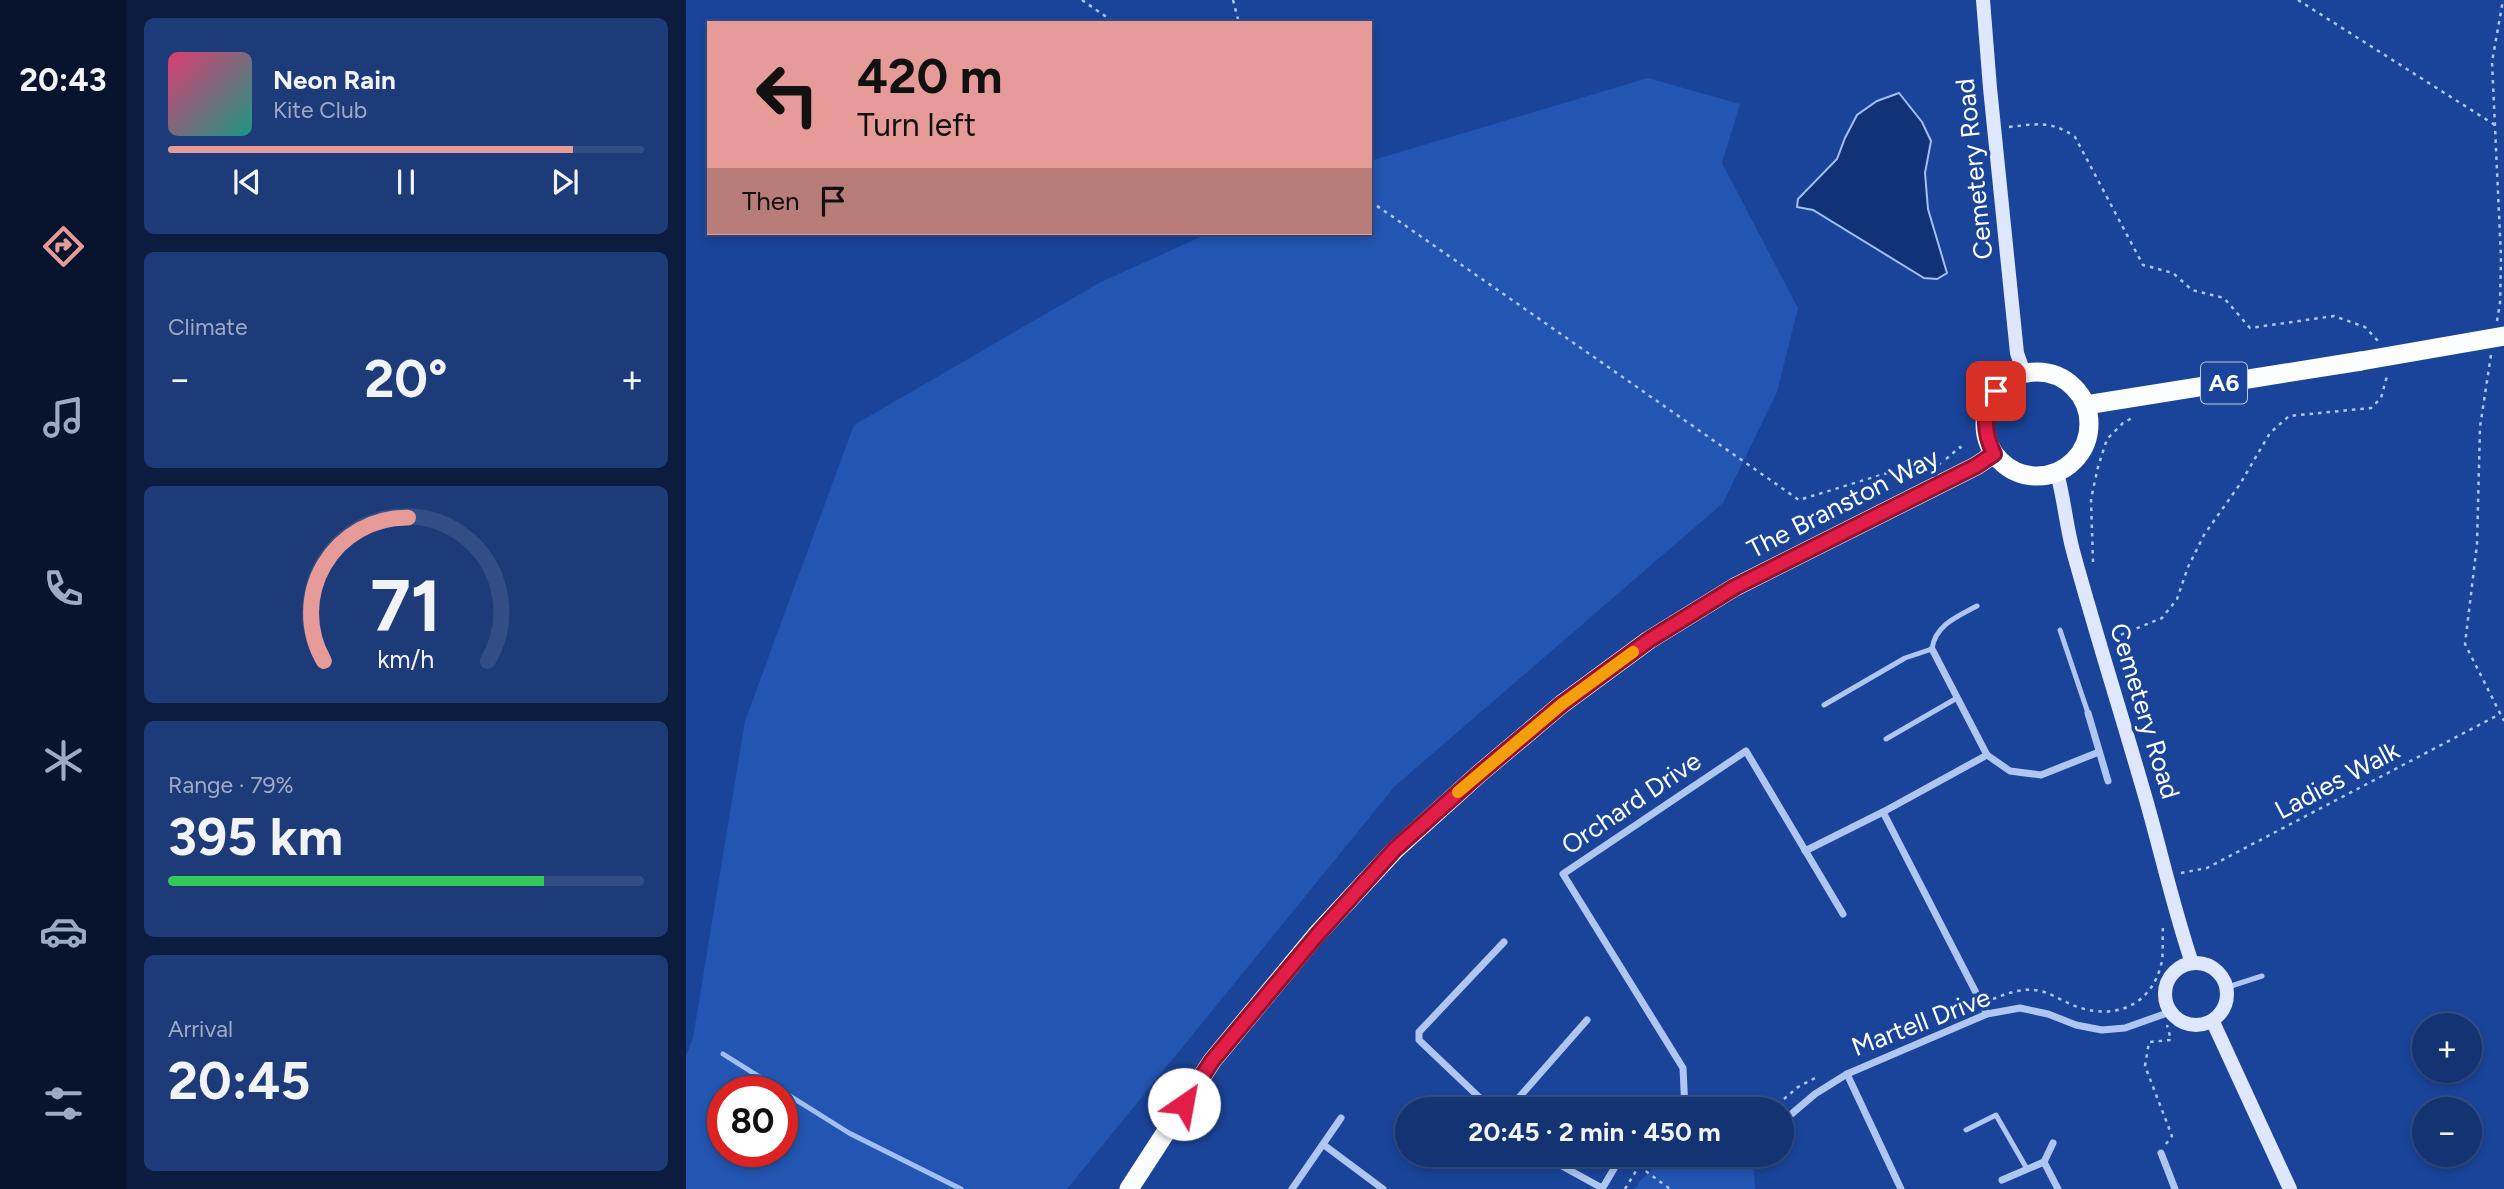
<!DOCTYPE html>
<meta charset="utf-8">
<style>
:root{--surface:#143373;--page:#1d3b78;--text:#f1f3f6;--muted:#9daac4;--line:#334e85;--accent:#e69b98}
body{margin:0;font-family:Figtree,sans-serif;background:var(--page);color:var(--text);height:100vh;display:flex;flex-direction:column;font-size:26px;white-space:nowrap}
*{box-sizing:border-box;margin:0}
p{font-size:23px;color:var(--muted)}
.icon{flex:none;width:38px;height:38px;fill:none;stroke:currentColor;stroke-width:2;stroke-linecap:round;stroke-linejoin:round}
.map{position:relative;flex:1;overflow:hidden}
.drawer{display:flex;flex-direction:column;gap:18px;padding:18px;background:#0b1c3f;width:560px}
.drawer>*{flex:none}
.banner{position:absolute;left:21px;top:21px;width:665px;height:214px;border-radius:0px;box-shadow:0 4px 10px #0003,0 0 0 2px var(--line);background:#e69b98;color:#111;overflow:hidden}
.tools{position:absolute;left:1726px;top:1013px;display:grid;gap:14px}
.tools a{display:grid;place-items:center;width:70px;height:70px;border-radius:50%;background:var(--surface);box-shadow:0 4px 10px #0003,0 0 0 2px var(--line);font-size:35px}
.speed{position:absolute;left:21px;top:1076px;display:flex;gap:14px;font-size:35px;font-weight:700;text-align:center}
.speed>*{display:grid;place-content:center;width:91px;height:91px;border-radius:50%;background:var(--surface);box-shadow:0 4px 10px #0003,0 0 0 2px var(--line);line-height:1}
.speed .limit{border:10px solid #d22;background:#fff;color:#111}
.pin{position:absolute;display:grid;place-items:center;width:60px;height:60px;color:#fff;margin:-30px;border-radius:14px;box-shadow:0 4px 10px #0006}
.me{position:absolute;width:77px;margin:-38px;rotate:33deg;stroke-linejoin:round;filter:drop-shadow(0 0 5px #0008)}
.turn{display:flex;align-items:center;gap:24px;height:147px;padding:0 35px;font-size:32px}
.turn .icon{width:91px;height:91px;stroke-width:2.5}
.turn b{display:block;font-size:49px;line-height:60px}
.then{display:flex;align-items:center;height:66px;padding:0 35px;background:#0003;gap:14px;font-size:26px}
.big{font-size:52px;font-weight:700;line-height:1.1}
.drawer .widget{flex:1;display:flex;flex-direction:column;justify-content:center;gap:10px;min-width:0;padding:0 24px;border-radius:10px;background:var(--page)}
.drawer .dial{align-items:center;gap:0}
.dial svg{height:182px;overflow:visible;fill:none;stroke:var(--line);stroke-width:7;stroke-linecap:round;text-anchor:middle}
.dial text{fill:var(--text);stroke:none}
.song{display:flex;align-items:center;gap:21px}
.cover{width:84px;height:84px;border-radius:10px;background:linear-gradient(135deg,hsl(340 70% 55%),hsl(170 70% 35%))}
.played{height:7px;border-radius:4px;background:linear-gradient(90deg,var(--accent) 85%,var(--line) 85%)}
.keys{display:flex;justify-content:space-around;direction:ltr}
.heat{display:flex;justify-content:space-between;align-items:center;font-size:38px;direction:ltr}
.charge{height:10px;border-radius:5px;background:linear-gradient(90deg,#34c759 79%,var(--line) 0)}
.trip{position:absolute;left:709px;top:1097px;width:399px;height:70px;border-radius:35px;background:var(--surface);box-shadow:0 4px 10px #0003,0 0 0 2px var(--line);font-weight:700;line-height:70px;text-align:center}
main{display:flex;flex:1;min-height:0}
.tabs{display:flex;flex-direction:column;width:126px;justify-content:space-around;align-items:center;background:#08142e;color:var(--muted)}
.tabs .icon{width:49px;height:49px}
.tabs .current{color:var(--accent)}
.tabs b{font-size:32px;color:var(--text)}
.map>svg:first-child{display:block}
.green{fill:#2355b2;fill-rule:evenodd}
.water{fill:#113277;stroke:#a2bff3;stroke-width:2}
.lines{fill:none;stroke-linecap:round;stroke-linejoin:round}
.stream{stroke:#a2bff3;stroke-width:5}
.path{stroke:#afc6f1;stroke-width:2.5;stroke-dasharray:3.5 5;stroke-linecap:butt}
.service{stroke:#afc6f1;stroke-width:5}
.minor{stroke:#afc6f1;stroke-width:7}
.secondary{stroke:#dee7fc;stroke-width:14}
.trunk{stroke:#fcfdff;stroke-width:19}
.trunk-bridge{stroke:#fcfdff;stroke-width:19}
.route-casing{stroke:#92132f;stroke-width:18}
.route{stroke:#e11d48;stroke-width:12}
.slow{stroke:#f59e0b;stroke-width:12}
.labels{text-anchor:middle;stroke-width:7;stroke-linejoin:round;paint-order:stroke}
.shield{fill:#1a4499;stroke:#bac7e0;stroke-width:2}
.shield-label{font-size:24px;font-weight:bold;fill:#fff}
.street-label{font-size:26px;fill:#fff;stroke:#1a4499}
</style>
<main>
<nav class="tabs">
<b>20:43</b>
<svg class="icon current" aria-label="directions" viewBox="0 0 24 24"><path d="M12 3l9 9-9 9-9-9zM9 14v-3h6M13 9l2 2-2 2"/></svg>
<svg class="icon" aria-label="music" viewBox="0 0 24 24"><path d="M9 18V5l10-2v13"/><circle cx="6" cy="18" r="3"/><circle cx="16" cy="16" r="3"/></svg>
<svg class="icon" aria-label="phone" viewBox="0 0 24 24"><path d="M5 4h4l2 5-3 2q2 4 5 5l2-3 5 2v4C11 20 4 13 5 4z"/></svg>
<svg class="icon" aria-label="climate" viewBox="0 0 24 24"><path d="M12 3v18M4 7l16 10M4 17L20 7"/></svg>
<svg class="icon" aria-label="car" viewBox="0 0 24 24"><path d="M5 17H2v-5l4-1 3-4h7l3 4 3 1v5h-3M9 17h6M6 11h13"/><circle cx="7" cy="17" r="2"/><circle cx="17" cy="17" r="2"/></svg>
<svg class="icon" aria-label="filters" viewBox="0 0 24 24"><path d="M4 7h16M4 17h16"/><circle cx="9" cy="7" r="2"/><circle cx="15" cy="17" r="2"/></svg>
</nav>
<section class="drawer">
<div class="widget">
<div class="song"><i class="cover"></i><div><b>Neon Rain</b><p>Kite Club</p></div></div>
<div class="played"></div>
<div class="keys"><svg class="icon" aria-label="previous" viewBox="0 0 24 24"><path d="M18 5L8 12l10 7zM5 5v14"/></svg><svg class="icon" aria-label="pause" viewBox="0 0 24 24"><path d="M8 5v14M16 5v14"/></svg><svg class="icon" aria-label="next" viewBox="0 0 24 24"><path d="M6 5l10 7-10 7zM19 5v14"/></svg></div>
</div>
<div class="widget"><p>Climate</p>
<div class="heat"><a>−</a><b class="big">20°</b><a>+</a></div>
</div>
<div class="widget dial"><svg viewBox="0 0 100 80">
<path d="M14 69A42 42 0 1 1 86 69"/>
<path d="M14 69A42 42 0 0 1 51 6" stroke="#e69b98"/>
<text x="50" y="56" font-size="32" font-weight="700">71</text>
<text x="50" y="72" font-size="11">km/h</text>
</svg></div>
<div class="widget"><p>Range · 79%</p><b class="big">395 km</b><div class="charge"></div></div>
<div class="widget"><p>Arrival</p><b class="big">20:45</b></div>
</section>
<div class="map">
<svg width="1818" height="1189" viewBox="0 0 1818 1189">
<rect width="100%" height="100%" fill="#1a4499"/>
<!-- green -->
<g class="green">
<path d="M 962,78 L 1054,104 L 1036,163 L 1112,308 L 1091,392 L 1037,503 L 709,786 L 381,1189 L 0,1189 L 0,1056 L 7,1038 L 59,721 L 168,425 L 413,283 L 523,233 L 684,233 L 684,161 ZM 37,1092 L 96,1092 L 96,1152 L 37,1152 Z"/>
<path d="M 1067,1155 L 1069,1189 L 949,1189 L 954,1181 L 979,1157 L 1036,1163 Z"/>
</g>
<!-- water -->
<path class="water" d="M 1213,93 L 1236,122 L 1245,141 L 1239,173 L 1242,209 L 1261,273 L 1251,279 L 1238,278 L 1127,210 L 1111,207 L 1112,199 L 1151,159 L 1159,138 L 1171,115 L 1191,101 Z"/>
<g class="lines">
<!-- stream -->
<path class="stream" d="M 37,1054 L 163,1133 L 275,1189"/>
<!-- path -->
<g class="path">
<path d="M 396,0 L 429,23"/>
<path d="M 547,0 L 553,23"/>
<path d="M 1612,0 L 1809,125"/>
<path d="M 1323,127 C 1351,124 1365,120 1389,137 L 1457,265 L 1487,273 L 1506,290 L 1538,298 L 1564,328 L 1648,316 L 1679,327 L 1692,341"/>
<path d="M 684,201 L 1113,500 L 1247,459 L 1255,464"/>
<path d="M 1811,321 L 1814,303 L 1815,257 L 1806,62 L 1817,0"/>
<path d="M 1805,355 L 1794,427 L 1791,544 L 1779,644 L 1818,721"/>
<path d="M 1260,459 L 1274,447 L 1278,451"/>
<path d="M 1407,562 L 1405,499 L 1412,467 L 1421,439 L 1437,423 L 1448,417"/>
<path d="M 1427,638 L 1476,618 L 1491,599 L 1502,567 L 1518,535 L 1554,484 L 1584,433 L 1603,416 L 1685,408 L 1695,398 L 1701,376"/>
<path d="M 1495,873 L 1521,868 L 1814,714"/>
<path d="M 1307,999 C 1322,993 1338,987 1355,991 C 1369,995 1381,1004 1395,1008 C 1432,1019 1465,1004 1475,965 C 1478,954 1476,939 1477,927"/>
<path d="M 1085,1110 L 1112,1087 L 1131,1077"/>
<path d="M 1480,1144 L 1486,1136 L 1459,1066 L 1463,1042 L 1485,1040 L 1481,1025"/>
<path d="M 1029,1155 L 1041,1159 L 1059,1155"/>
<path d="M 953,1166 L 984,1189"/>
<path d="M 939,1189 L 953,1166 L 966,1155"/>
</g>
<!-- service -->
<g class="service">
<path d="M 1374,630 L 1402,713"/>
<path d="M 1138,705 L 1219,658 L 1246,649 C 1249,625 1272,616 1291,606"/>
<path d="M 1200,739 L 1271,698"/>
<path d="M 1542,987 L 1576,976"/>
<path d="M 1280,1130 L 1310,1115 L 1341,1169"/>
</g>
<!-- minor -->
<g class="minor">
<path d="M 1246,649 L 1301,755 L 1324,771 L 1355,775 L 1413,752"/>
<path d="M 1402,713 L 1422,781"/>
<path d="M 1197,812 L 1301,1014"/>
<path d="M 1119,851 L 1197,812 L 1301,755"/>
<path d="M 1161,1074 L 1215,1189"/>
<path d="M 802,1110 L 795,1099 L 733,1040 L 733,1032 L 818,942"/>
<path d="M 822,1110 L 901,1020"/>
<path d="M 999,1110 L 997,1068 L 877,874 L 1060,751 L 1157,914"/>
<path d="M 1096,1122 L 1129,1094 L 1161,1074 L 1301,1014 L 1334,1008 L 1362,1014 L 1390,1025 L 1416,1030 L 1439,1028 L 1484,1012"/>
<path d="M 638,1145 L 697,1189"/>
<path d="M 1475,1153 L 1489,1189"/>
<path d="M 856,1155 L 916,1188"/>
<path d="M 1358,1162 L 1367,1143"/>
<path d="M 1316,1180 L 1358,1162 L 1372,1189"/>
<path d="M 606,1189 L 655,1118"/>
<path d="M 916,1189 L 936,1155"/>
</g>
<!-- secondary -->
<g class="secondary">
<path d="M 1297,0 L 1304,88 L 1331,353 L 1338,373"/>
<path d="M 1371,473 C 1378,498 1380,525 1387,551 C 1410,635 1437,719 1461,803 C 1476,856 1488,910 1506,963"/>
<circle cx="1510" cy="994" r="31"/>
<path d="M 1527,1022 L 1604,1189"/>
</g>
<!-- trunk -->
<g class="trunk">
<circle cx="1351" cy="424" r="52"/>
<path d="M 1400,405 L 1675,361"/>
<path d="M 443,1189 L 526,1061 L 631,934 L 709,850 L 794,773 L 876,704 L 963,640 L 1049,587 L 1290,466 L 1308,454"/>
</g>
<!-- trunk-bridge -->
<path class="trunk-bridge" d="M 1675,361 L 1818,336"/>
</g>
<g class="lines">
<defs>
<path id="route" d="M 498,1104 L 526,1061 L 632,934 L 709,849 L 794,773 L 876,704 L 963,640 L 1049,587 L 1290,466 L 1308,454 C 1297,431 1297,413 1310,391"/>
</defs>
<!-- route casing -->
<use href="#route" class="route-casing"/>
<!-- route -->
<use href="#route" class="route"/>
<!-- slow -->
<path class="slow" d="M 772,792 L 876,704 L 947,652"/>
</g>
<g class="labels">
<!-- shield labels -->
<rect class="shield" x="1515" y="362.5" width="46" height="41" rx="5"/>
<g class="shield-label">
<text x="1538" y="391">A6</text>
</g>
<!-- street labels -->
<g class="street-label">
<text transform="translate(1288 169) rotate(-96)" y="9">Cemetery Road</text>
<text transform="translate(1157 503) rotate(-27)" y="9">The Branston Way</text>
<text transform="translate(1459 711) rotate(73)" y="9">Cemetery Road</text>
<text transform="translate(1651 780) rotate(-28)" y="9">Ladies Walk</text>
<text transform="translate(945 803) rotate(-34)" y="9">Orchard Drive</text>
<text transform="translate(1235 1022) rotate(-21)" y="9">Martell Drive</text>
</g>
</g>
</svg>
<div class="tools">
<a>+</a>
<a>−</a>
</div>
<div class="speed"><div class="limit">80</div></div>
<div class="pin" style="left:1310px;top:391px;background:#d93025"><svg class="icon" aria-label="arrive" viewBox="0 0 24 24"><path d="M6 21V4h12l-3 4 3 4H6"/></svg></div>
<svg class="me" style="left:498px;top:1104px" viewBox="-20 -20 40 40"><circle r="19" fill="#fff"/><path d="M0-13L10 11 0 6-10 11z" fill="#e11d48"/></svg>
<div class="trip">20:45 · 2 min · 450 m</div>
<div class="banner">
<div class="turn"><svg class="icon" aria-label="left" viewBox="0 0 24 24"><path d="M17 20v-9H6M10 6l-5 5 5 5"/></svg><div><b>420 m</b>Turn left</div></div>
<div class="then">Then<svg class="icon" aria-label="arrive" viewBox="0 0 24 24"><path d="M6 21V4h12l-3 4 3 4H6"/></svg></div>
</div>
</div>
</main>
